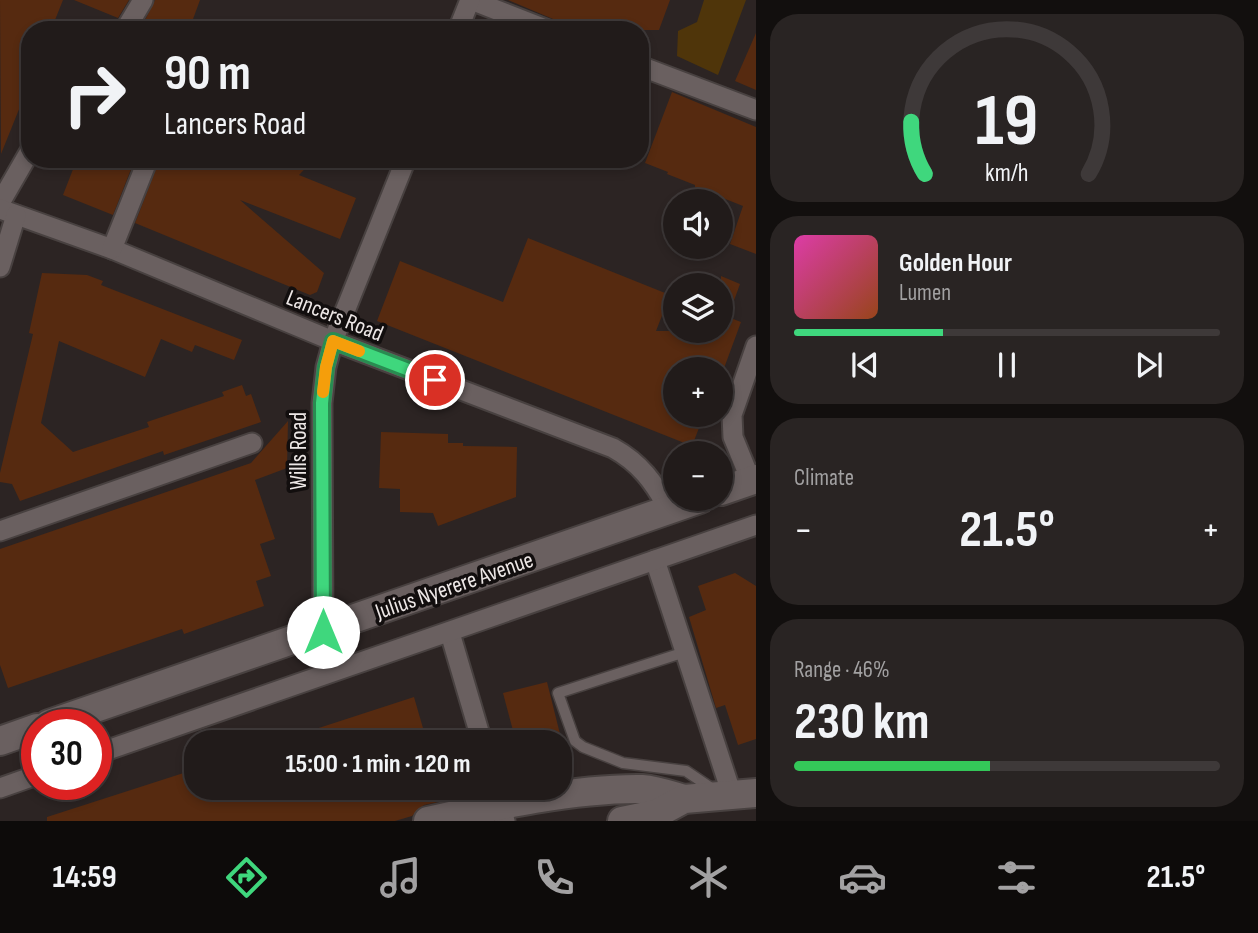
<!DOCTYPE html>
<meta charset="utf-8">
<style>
:root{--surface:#211b1a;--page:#292423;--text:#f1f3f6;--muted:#a2a1a2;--line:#3e3939;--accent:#3fd77d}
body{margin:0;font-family:"Sofia Sans Condensed",sans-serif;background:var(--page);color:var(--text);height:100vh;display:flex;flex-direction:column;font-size:26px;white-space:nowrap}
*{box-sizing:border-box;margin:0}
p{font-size:23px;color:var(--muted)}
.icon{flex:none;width:38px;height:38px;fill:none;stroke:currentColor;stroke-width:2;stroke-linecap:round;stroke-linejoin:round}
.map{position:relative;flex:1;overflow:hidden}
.panel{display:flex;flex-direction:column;gap:14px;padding:14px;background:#120f0e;width:502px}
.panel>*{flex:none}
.top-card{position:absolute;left:21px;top:21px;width:628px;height:147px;border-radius:28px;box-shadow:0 4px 10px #0003,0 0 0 2px var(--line);background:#211b1a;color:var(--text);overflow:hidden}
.fabs{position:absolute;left:663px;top:189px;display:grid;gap:14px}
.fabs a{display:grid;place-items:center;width:70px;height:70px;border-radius:50%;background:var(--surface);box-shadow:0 4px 10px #0003,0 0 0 2px var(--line);font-size:35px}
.speed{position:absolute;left:21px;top:709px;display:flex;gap:14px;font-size:35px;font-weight:700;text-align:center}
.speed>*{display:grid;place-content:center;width:91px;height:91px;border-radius:50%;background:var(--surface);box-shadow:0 4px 10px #0003,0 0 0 2px var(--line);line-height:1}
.speed .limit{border:10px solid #d22;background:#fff;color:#111}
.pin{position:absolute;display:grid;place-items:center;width:60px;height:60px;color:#fff;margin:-30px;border:4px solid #fff;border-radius:50%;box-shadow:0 2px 7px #0007}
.me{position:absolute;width:77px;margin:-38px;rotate:0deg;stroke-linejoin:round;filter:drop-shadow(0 0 5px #0008)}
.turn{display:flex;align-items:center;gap:24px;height:147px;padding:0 28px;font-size:32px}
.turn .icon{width:91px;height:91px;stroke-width:2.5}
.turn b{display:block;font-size:49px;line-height:60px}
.big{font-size:52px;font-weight:700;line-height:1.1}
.panel .card{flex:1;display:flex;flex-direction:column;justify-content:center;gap:10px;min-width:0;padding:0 24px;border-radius:28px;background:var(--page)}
.panel .dial{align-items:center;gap:0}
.dial svg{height:182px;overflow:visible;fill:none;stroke:var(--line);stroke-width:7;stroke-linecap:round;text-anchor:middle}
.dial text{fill:var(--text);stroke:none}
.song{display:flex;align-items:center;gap:21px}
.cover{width:84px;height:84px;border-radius:10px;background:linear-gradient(135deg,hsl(320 70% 55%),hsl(20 70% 35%))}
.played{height:7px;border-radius:4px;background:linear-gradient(90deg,var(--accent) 35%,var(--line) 35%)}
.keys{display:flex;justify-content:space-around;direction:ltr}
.heat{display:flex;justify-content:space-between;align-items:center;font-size:38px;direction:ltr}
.charge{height:10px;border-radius:5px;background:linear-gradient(90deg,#34c759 46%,var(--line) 0)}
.trip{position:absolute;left:184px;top:730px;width:388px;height:70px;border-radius:28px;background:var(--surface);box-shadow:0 4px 10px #0003,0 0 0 2px var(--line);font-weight:700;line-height:70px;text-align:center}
.tabs{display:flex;height:112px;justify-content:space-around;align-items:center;background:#0d0b0a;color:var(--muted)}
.tabs .icon{width:49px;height:49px}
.tabs .active{color:var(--accent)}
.tabs b{font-size:32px;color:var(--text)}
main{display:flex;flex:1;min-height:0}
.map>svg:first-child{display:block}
.green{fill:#4f350a}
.building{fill:#562a10}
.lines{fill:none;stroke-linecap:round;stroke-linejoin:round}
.service-casing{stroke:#484140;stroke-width:13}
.minor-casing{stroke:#484140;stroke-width:23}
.secondary-casing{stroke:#484140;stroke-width:32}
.service{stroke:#6a6060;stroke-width:10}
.minor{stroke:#6a6060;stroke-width:19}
.secondary{stroke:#6a6060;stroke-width:28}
.route-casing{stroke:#298c51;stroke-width:18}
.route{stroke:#3fd77d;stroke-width:12}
.slow{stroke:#f59e0b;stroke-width:12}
.labels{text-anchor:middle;stroke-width:7;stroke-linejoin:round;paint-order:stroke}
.street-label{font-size:23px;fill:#ede7e6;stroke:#120e0e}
</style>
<main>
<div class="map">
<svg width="756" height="821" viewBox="0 0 756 821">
<rect width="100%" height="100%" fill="#2c2423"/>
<!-- green -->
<path class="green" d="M 704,0 L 746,0 L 718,75 L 677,56 L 678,31 L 697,22 Z"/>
<!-- building -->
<g class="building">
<path d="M 0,0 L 63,0 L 51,30 L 30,30 L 30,82 L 1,154 Z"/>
<path d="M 74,0 L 129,0 L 118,18 Z"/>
<path d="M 155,0 L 200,0 L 189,30 L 141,28 Z"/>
<path d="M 508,0 L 670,0 L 659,30 L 560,30 L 553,19 Z"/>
<path d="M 756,33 L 756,90 L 735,81 Z"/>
<path d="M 672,92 L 756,127 L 756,254 L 730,244 L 743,206 L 695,187 L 695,185 L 667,174 L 668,172 L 645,163 Z"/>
<path d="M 77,159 L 135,159 L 113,215 L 63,195 Z"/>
<path d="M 160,159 L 314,159 L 299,175 L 356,198 L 340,239 L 240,200 L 324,273 L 317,292 L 310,295 L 135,223 Z"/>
<path d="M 528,238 L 670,295 L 656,331 L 721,331 L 721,276 L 740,284 L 728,317 L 741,322 L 723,371 L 676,369 L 676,415 L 704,415 L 692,446 L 377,321 L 400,261 L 503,302 Z"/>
<path d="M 42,273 L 87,275 L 103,281 L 101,285 L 242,340 L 234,360 L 195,345 L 192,352 L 161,339 L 145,377 L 59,341 L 41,423 L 73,452 L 149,427 L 147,422 L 224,396 L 222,392 L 242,385 L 246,396 L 251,394 L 261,422 L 164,455 L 163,451 L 20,501 L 12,484 L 0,482 L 0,473 L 33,334 L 29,333 Z"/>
<path d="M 288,421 L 287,468 L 255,480 L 275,539 L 260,544 L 271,576 L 256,581 L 264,606 L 184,634 L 182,629 L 8,688 L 0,665 L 0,549 L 251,463 Z"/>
<path d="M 381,432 L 448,434 L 448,443 L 463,443 L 463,446 L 517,447 L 516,497 L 438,526 L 433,513 L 400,512 L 400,489 L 379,488 Z"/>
<path d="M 735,573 L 756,586 L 756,739 L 738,745 L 725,705 L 716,708 L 689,617 L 706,610 L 698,586 Z"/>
<path d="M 547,682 L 562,742 L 516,742 L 503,693 Z"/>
<path d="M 414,697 L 427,742 L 289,742 L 288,738 Z"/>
<path d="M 196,769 L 196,788 L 439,788 L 443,801 L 424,805 L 412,816 L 395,821 L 47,821 L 47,817 Z"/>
</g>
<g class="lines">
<defs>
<path id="service" d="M 685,652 L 558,693 L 575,741 L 583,747 L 623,763 L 686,771 L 714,790"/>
<g id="minor">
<path d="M 471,0 L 548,30"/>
<path d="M 125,30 L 143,0"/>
<path d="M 458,30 L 470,0"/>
<path d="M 640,66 L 756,110"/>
<path d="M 0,203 L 30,151"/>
<path d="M 0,209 L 112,249 L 333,341 L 613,448 C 640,463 654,482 669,510"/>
<path d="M 112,249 L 148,159"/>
<path d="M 0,267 L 16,215"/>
<path d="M 751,481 L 733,437 L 732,415 L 756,346"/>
<path d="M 0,531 L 252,443"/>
<path d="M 655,560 L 732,795"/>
<path d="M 450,633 L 482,742"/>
<path d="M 338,669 L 323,632 L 322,403 L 326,367 L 333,341 L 406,159"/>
<path d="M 96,754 L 756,525"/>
<path d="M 0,788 L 37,775"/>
<path d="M 495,788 L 505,821"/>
</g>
<g id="secondary">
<path d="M 721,491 L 756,479"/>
<path d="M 49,724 L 700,499"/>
<path d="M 0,741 L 37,728"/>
<path d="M 428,821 C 494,806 575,788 642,789 C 656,790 670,795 684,799"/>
<path d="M 622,821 L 656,814 L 684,799 L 756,793"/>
</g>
</defs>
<!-- service casing -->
<use href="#service" class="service-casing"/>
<!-- minor casing -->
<use href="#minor" class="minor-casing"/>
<!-- secondary casing -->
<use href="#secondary" class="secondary-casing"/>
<!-- service -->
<use href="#service" class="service"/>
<!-- minor -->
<use href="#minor" class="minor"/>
<!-- secondary -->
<use href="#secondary" class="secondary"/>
</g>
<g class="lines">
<defs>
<path id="route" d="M 323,632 L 322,403 L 326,367 L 333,341 L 435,380"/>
</defs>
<!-- route casing -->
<use href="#route" class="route-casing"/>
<!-- route -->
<use href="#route" class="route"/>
<!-- slow -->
<path class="slow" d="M 323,392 L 326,367 L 333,341 L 359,351"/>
</g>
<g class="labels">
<!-- street labels -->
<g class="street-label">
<text transform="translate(335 315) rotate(22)" y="8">Lancers Road</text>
<text transform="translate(298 451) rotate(-90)" y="8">Wills Road</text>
<text transform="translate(454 585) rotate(-19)" y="8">Julius Nyerere Avenue</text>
</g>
</g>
</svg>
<div class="fabs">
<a><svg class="icon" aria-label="sound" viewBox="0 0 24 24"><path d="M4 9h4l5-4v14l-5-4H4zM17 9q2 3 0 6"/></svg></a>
<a><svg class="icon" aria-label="layers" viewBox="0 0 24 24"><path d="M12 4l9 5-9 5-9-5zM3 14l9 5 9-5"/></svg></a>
<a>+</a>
<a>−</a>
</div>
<div class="speed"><div class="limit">30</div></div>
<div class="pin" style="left:435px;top:380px;background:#d93025"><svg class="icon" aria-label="arrive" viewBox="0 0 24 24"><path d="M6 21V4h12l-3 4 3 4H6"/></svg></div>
<svg class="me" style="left:323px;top:632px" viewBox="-20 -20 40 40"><circle r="19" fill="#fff"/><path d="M0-13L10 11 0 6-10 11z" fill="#3fd77d"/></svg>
<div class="trip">15:00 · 1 min · 120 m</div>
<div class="top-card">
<div class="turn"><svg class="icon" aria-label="right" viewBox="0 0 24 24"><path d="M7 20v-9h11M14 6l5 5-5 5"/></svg><div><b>90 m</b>Lancers Road</div></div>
</div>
</div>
<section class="panel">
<div class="card dial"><svg viewBox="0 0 100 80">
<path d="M14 69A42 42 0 1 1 86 69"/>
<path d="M14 69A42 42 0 0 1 8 46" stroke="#3fd77d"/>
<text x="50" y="56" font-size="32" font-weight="700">19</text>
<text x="50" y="72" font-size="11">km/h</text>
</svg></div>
<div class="card">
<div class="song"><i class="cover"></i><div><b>Golden Hour</b><p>Lumen</p></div></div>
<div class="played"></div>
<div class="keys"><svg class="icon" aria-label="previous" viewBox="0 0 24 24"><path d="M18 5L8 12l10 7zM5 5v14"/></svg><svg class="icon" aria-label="pause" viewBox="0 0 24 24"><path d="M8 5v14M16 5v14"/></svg><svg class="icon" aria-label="next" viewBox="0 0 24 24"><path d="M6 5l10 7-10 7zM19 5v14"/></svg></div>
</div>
<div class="card"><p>Climate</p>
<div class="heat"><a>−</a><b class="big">21.5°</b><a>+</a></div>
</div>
<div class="card"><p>Range · 46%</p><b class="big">230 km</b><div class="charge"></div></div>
</section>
</main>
<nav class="tabs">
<b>14:59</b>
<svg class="icon active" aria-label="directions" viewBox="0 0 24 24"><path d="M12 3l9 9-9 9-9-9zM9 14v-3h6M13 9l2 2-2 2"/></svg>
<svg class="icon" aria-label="music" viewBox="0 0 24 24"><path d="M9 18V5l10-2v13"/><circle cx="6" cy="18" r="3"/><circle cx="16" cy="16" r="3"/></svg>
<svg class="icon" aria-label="phone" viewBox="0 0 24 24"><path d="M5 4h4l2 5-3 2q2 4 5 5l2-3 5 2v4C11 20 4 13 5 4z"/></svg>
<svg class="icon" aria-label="climate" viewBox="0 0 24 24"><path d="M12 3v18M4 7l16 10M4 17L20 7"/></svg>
<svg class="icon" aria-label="car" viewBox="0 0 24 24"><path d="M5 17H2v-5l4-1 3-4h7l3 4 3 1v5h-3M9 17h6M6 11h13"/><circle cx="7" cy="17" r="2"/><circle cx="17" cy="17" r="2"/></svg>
<svg class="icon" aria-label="filters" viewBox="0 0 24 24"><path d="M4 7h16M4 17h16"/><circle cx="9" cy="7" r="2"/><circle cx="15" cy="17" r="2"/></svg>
<b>21.5°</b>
</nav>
